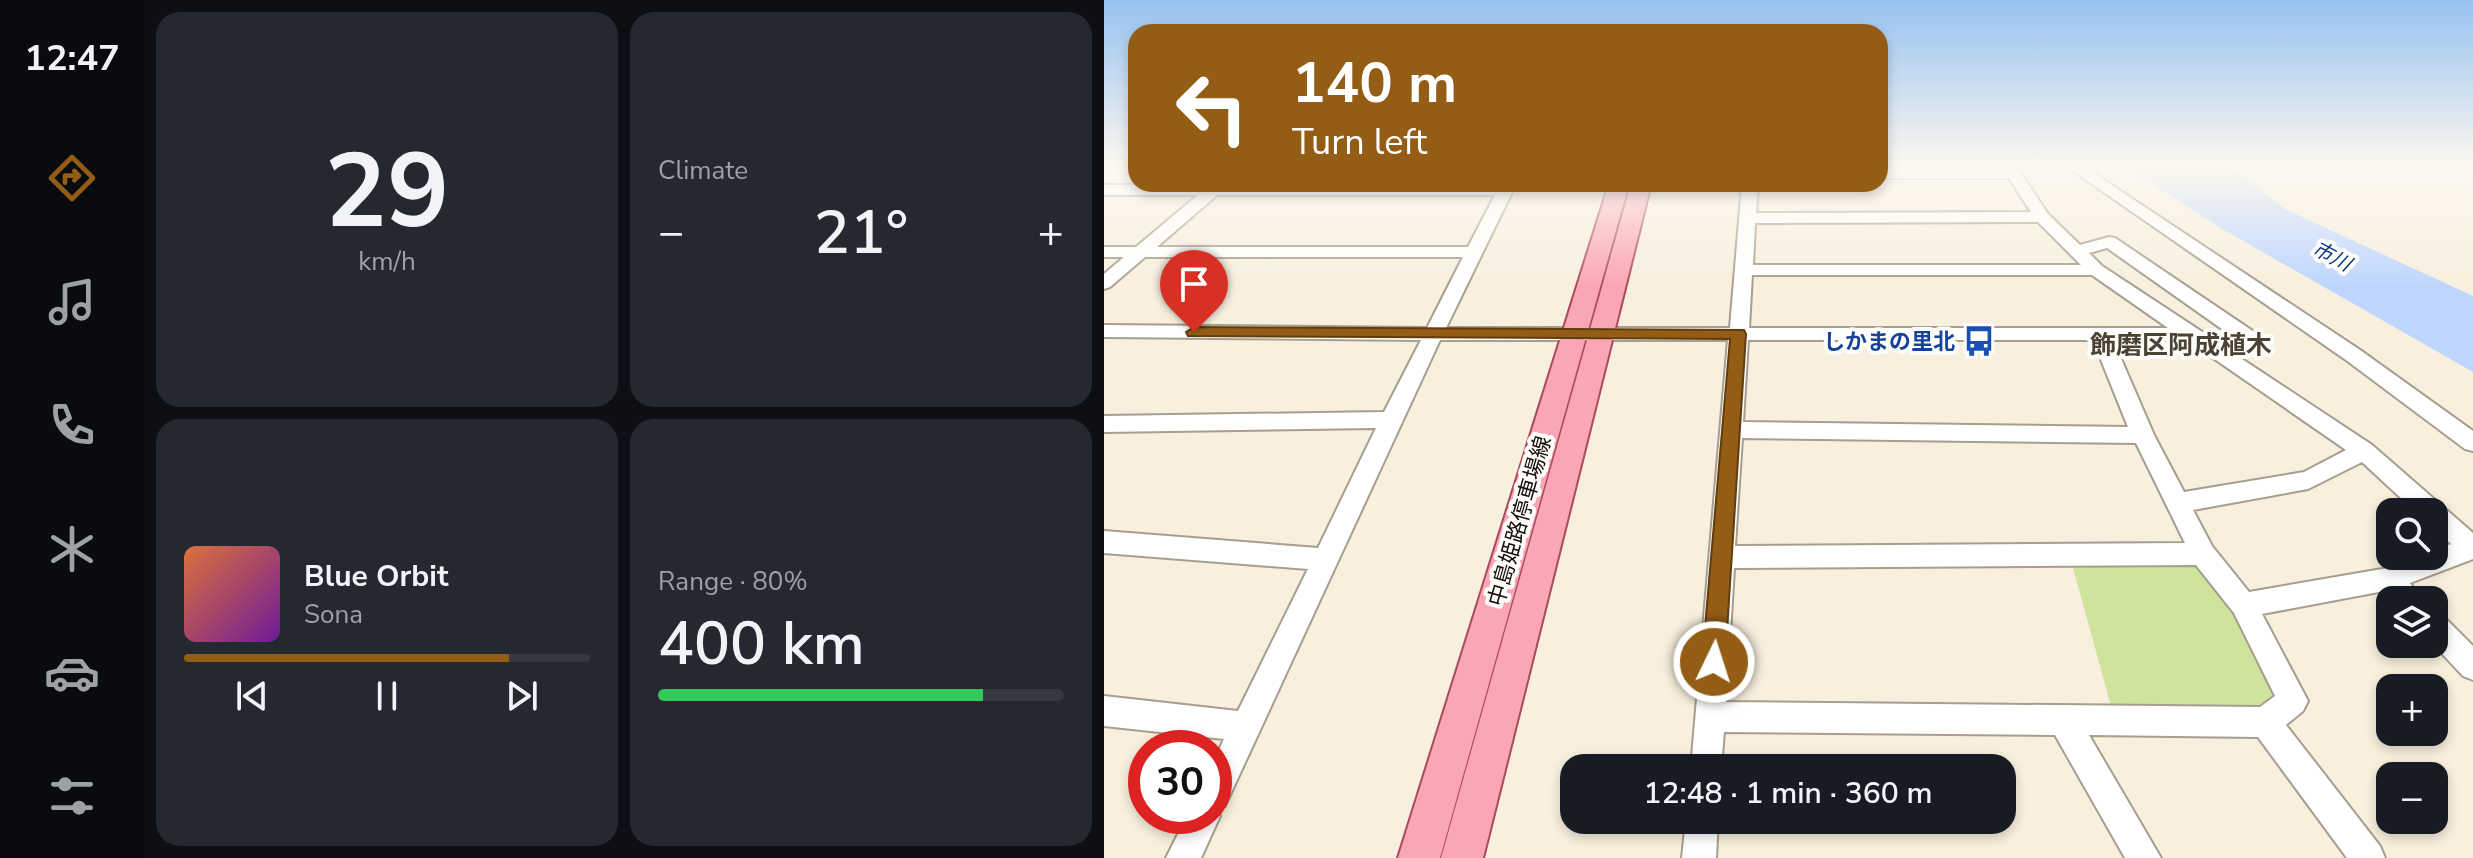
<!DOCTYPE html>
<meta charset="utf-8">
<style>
:root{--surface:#171b24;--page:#242831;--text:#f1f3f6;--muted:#9ea1a6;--line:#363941;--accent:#945d16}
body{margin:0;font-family:"Nunito Sans","Noto Sans JP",sans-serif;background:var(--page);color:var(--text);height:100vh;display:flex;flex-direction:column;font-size:30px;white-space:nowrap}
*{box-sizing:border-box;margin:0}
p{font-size:26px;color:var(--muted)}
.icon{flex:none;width:44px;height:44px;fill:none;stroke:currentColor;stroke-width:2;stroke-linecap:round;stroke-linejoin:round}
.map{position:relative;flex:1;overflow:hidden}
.panel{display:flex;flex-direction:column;gap:12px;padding:12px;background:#0d0f14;width:960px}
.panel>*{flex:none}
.banner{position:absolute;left:24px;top:24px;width:760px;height:168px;border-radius:24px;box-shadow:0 4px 12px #0003;background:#945d16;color:#fff;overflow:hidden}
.buttons{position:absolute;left:1272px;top:498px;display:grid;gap:16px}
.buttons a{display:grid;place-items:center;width:72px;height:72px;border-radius:16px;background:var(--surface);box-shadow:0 4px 12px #0003;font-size:40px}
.speed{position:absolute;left:24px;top:730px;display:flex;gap:16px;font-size:40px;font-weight:700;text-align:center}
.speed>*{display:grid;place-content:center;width:104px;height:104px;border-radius:50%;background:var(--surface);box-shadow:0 4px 12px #0003;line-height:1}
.speed .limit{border:12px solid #d22;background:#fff;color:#111}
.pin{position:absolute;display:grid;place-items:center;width:68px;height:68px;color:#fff;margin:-82px -34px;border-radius:50% 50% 50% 0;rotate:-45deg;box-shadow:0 0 8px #0007}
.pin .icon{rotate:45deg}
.me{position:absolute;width:88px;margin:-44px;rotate:4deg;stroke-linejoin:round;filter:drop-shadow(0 0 6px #0008)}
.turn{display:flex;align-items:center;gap:28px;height:168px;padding:0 32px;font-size:36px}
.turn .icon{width:104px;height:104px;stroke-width:2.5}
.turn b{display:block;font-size:56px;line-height:68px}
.big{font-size:60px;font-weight:600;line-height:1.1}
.panel .widget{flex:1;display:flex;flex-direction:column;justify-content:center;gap:12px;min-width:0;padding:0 28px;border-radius:24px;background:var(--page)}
.panel .dial{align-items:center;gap:0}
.dial b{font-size:104px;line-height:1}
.song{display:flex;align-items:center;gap:24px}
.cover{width:96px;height:96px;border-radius:12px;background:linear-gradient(135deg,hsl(20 70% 55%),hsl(280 70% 35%))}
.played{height:8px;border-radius:4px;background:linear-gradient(90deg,var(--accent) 80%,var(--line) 80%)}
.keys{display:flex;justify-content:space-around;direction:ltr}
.heat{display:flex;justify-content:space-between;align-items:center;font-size:44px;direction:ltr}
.charge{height:12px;border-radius:6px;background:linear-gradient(90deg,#34c759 80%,var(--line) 0)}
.panel .tiles{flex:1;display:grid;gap:12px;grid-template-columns:repeat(2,1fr)}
.trip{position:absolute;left:456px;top:754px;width:456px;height:80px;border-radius:24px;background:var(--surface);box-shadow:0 4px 12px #0003;font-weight:600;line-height:80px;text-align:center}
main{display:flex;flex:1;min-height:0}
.menu{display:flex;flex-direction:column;width:144px;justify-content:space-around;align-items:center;background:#090b0e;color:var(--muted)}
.menu .icon{width:56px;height:56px}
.menu .current{color:var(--accent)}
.menu b{font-size:36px;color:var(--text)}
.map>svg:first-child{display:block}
.green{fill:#cee39c}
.water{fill:#bed6ff}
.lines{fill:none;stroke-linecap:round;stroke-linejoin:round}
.minor-casing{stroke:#a69e8e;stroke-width:4}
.major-casing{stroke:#a84b5a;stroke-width:4}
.minor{fill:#fff;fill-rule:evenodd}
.major{fill:#fba6b5;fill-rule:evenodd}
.route{fill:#945d16;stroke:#603c0e;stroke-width:2}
.labels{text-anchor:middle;stroke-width:8;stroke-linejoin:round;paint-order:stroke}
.far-water-label{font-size:20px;font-style:italic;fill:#093781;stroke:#fffdfa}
.transit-label{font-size:22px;font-weight:bold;fill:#164399;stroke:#fffdfa;text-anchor:end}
.street-label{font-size:22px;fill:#13100b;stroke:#fffdfa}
.quarter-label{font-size:26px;font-weight:bold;fill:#4a4335;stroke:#fffdfa}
</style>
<main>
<nav class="menu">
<b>12:47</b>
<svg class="icon current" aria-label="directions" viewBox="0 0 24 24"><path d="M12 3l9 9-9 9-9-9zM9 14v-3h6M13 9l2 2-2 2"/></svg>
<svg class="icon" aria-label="music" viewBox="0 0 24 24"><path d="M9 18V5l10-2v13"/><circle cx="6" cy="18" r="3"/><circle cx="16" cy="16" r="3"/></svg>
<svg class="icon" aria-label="phone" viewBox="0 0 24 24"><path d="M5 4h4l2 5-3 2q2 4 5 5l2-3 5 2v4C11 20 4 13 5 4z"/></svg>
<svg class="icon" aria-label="climate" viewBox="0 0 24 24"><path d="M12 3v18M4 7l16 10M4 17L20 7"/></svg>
<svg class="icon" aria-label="car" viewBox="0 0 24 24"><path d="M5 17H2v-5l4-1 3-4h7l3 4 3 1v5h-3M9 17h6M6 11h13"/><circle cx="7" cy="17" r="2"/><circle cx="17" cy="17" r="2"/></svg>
<svg class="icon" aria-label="filters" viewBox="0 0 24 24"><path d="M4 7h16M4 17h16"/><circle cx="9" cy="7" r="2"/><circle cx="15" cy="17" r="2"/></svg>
</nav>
<section class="panel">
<div class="tiles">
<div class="widget dial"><b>29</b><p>km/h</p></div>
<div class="widget"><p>Climate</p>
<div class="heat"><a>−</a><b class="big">21°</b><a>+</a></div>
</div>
<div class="widget">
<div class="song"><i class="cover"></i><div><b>Blue Orbit</b><p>Sona</p></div></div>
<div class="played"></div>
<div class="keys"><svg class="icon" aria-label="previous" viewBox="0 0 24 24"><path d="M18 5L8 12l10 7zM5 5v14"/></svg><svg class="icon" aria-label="pause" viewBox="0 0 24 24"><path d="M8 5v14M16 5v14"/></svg><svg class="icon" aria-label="next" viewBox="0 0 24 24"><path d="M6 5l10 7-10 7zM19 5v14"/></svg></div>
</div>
<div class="widget"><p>Range · 80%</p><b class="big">400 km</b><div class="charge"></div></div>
</div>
</section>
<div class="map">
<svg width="1369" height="858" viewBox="0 0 1369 858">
<rect width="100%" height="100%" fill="#f8efde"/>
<!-- green -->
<path class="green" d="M 968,564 L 1092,564 L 1105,572 L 1175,687 L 1171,700 L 1154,710 L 1008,710 Z"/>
<!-- water -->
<path class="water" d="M 1020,166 L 1126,166 L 1181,209 L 1369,296 L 1369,372 L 1120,230 Z"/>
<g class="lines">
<defs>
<g id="minor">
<path d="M 898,166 L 912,166 L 944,214 L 976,245 L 1005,237 L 1011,238 L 1156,336 L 1159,341 L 1138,359 L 1268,445 L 1369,533 L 1369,559 L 1306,583 L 1318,600 L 1288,600 L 1280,591 L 1158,614 L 1204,701 L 1199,711 L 1182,725 L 1276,846 L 1281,858 L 1243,858 L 1154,737 L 985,735 L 1057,858 L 1021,858 L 951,735 L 620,732 L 617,768 L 587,768 L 624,340 L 336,340 L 121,806 L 113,809 L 116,816 L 97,858 L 62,858 L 83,816 L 110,816 L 110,761 L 120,739 L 0,726 L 0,696 L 134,711 L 204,569 L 0,553 L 0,531 L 214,548 L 272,428 L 0,432 L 0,416 L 280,412 L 317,340 L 0,337 L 0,325 L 323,328 L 359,257 L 41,257 L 6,287 L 0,289 L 0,274 L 20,257 L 0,257 L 0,247 L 32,247 L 94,195 L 0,195 L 0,185 L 412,184 L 342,328 L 626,328 L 638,184 L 654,184 L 652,213 L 927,212 L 905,178 L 776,178 L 776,168 L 899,168 ZM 113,195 L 391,195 L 364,247 L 53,247 ZM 934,222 L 977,265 L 649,265 L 651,223 ZM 1003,248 L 1135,341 L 1124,349 L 998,266 L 985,253 ZM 648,275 L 988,275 L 1064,328 L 645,328 ZM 644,340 L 989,340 L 1024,427 L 639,422 ZM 1009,340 L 1083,340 L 1242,450 L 1200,472 L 1080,492 L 1050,435 ZM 638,438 L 1032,443 L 1081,543 L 631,546 ZM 1258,462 L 1312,512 L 1330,512 L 1330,528 L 1347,544 L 1330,550 L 1330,556 L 1315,556 L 1284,568 L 1145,592 L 1108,546 L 1089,510 L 1204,489 ZM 1092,565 L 1130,613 L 1171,696 L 1156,707 L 622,702 L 630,568 Z"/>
<path d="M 962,166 L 979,166 L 1256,350 L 1369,431 L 1369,451 L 1361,449 L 1242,360 Z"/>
<path d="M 1330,613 L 1340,617 L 1369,646 L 1369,680 L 1359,676 L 1329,644 Z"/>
<path d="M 582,820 L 614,820 L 612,858 L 578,858 Z"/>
</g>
<g id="major">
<path d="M 505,184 L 525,184 L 336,858 L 294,858 Z"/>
<path d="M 527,184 L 547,184 L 379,858 L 337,858 Z"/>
</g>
</defs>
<!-- minor casing -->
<use href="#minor" class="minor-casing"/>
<!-- major casing -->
<use href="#major" class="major-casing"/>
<!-- minor -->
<use href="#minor" class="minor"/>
<!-- major -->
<use href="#major" class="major"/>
</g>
<!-- sky -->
<linearGradient id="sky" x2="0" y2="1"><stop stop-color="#97c2f1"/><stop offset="0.58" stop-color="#fcf8f0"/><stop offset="1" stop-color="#fcf8f0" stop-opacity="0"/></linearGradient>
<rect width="1369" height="286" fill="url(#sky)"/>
<!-- route -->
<path class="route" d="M 90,327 L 640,330 L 642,334 L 621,662 L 618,670 L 610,673 L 602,670 L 598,662 L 626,339 L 84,336 L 82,332 Z"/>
<!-- icons -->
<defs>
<symbol id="bus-bare" viewBox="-9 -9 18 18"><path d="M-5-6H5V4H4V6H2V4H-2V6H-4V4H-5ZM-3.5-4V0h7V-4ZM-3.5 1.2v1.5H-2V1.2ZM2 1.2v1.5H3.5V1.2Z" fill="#1a4fb4" stroke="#fffdfa" stroke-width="2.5" paint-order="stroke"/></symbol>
</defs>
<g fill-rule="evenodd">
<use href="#bus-bare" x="853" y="319" width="44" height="44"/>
</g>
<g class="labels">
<!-- far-water labels -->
<g class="far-water-label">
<text transform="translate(1228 256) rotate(28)" y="7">市川</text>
</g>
<!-- transit labels -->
<g class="transit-label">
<text x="851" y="349">しかまの里北</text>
</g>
<!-- street labels -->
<g class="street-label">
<text transform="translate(415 521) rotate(-74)" y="8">中島姫路停車場線</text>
</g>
<!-- quarter labels -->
<g class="quarter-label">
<text x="1077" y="354">飾磨区阿成植木</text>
</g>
</g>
</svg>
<div class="buttons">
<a><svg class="icon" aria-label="search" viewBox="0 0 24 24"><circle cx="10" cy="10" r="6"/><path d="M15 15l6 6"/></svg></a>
<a><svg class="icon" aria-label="layers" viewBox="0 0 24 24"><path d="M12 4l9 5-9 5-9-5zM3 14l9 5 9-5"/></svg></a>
<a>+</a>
<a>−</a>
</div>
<div class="speed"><div class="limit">30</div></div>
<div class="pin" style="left:90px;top:332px;background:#d93025"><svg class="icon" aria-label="arrive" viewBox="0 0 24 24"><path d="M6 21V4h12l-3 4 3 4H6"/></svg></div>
<svg class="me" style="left:610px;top:662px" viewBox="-20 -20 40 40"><circle r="17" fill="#945d16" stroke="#fff" stroke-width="3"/><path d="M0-11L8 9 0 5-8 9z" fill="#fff"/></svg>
<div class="trip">12:48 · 1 min · 360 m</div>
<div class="banner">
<div class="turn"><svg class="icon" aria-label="left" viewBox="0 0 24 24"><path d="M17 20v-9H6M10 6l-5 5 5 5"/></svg><div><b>140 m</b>Turn left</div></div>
</div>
</div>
</main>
